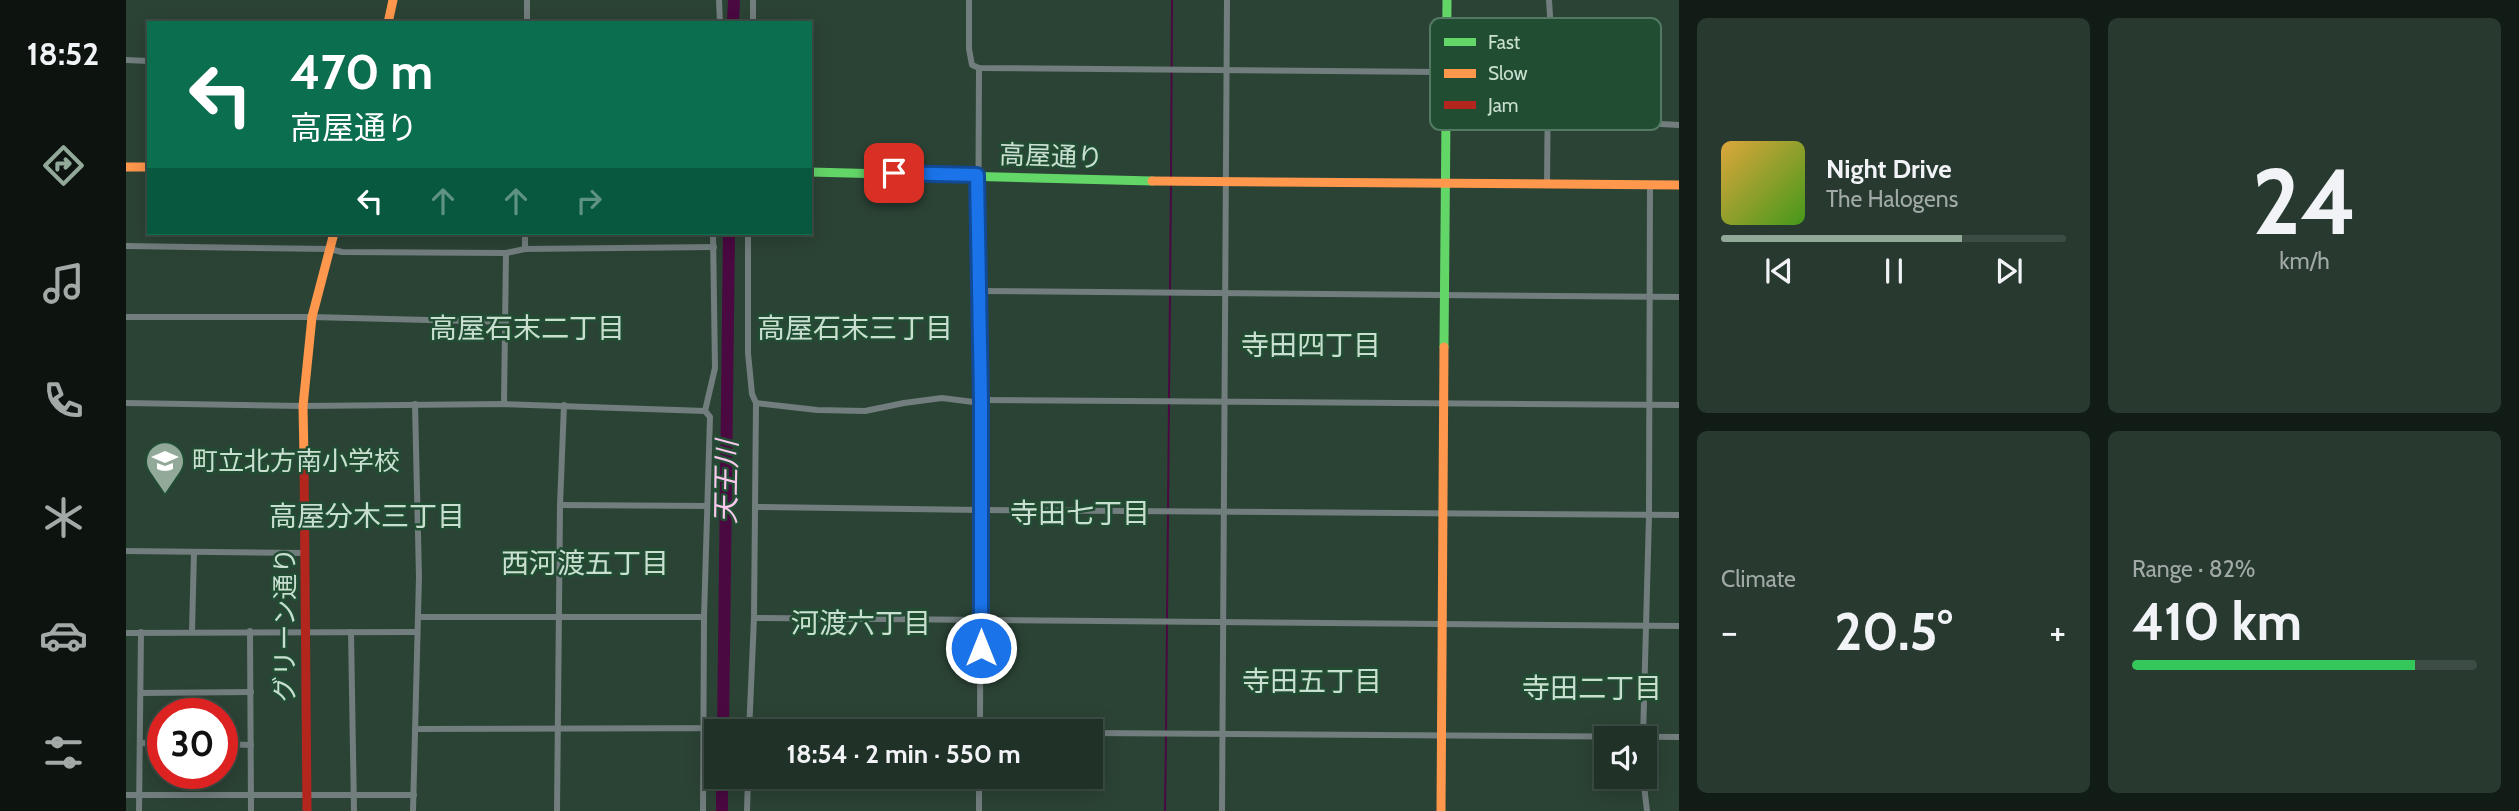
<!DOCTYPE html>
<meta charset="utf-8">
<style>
:root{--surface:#203228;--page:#283a30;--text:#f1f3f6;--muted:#a2aaa8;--line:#3d4d45;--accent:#92a99a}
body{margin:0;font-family:Cabin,"Noto Sans JP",sans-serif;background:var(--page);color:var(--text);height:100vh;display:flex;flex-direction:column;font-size:26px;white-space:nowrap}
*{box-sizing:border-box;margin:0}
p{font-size:23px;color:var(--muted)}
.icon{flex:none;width:38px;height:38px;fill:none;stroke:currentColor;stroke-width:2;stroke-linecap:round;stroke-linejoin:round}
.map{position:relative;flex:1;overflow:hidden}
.details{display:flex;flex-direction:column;gap:18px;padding:18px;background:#121c16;width:840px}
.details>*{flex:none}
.top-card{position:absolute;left:21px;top:21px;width:665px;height:214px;border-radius:0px;box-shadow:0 4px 18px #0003,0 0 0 2px var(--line);background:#0b6e4f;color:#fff;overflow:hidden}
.buttons{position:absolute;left:1468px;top:726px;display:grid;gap:14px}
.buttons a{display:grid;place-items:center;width:63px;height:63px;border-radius:0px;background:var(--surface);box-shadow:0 4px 18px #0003,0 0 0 2px var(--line);font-size:35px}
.speed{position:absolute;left:21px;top:698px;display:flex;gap:14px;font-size:35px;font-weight:700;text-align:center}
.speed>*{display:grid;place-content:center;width:91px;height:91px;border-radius:50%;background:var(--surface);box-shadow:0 4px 18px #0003,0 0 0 2px var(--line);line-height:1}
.speed .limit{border:10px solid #d22;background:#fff;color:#111}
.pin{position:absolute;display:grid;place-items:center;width:60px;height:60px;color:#fff;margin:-30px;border-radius:14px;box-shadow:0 4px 10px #0006}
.me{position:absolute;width:77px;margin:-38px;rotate:0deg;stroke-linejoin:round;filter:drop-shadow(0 0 5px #0008)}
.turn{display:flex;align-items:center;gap:24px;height:147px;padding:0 28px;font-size:32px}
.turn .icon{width:91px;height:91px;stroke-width:2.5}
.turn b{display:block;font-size:49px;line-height:60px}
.lanes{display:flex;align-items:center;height:66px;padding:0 28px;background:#0003;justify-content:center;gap:35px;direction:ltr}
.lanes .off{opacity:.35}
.big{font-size:52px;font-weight:800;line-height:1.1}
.details .card{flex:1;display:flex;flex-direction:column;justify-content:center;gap:10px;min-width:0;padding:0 24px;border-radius:10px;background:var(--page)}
.details .dial{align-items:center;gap:0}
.dial b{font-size:91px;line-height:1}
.song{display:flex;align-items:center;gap:21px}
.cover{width:84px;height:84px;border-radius:10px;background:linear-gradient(135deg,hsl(40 70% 55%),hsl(100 70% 35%))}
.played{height:7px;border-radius:4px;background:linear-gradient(90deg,var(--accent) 70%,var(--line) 70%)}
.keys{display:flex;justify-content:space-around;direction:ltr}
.heat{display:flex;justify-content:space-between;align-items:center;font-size:38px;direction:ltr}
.charge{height:10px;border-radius:5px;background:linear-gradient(90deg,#34c759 82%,var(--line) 0)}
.details .tiles{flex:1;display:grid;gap:18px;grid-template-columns:repeat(2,1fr)}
.trip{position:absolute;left:578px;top:719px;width:399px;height:70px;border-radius:0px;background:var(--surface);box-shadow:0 4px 18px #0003,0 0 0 2px var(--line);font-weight:800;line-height:70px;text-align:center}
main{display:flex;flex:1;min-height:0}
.dock{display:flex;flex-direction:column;width:126px;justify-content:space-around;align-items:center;background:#0d1410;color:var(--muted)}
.dock .icon{width:49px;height:49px}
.dock .selected{color:var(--accent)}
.dock b{font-size:32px;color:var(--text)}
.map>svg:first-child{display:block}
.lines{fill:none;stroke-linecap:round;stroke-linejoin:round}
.stream{stroke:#4a0941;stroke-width:2}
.river{stroke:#4a0941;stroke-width:12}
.street{stroke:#727d7d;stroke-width:6}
.fast{stroke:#63d668;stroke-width:9}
.slow{stroke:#ff974d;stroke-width:9}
.jam{stroke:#b3261e;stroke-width:9}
.route-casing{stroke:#114b97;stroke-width:18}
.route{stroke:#1a73e8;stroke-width:12}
.labels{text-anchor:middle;stroke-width:5;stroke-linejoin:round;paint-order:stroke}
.street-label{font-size:26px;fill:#c9e0d0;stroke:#214d33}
.poi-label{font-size:26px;fill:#c9e0d0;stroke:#214d33;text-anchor:start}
.neighbourhood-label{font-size:28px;fill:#c9e0d0;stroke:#214d33}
.water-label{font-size:28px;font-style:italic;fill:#fac8ed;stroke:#214d33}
.key{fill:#214d33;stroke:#537962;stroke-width:2}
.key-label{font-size:19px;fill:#c9e0d0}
</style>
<main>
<nav class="dock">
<b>18:52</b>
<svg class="icon selected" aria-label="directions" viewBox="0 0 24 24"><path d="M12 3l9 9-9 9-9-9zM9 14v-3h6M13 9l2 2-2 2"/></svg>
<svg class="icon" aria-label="music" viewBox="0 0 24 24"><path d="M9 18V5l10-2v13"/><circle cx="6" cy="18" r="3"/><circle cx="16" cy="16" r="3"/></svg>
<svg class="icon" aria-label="phone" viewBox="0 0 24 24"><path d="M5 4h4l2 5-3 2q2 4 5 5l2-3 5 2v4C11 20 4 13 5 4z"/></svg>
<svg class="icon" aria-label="climate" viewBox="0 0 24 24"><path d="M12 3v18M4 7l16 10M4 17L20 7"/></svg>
<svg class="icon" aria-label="car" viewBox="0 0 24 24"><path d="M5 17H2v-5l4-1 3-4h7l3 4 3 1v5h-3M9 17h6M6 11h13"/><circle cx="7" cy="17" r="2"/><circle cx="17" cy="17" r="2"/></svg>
<svg class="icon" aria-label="filters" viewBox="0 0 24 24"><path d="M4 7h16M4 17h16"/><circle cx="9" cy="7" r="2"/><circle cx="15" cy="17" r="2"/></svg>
</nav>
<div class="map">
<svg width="1553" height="811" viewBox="0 0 1553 811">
<rect width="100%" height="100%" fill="#2b4335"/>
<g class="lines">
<!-- stream -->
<g class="stream">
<path d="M 1045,177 L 1046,0"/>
<path d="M 1044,289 L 1045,183"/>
<path d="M 1043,398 L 1044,295"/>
<path d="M 1041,618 L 1043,404"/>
<path d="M 1040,730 L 1041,624"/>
<path d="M 1039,811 L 1040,736"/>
</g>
<!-- river -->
<g class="river">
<path d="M 607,23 L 608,0"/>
<path d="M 597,732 L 603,233"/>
<path d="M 596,811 L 596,777"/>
</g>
<!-- street -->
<g class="street">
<path d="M 593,0 L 594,23"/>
<path d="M 843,0 L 843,49 L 846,65 L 853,68 L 1423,73"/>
<path d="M 401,23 L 401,0"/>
<path d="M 627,23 L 627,0"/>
<path d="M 0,60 L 23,61"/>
<path d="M 853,68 L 852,291 L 855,403 L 854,732"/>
<path d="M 1422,111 L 1480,121 L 1553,125"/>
<path d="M 1421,184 L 1422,77 L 1425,32 L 1423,0"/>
<path d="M 399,233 L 399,249"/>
<path d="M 622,233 L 622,353 L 626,394 L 630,403 L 628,618 L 623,732"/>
<path d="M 0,246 L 204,249 L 216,252 L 380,253 L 399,249 L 588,247"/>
<path d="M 852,291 L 1553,297"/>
<path d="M 0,317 L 186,317 L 380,322"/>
<path d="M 855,400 L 1553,405"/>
<path d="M 0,403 L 177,406 L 378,404 L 579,411"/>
<path d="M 630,403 L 691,410 L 739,411 L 778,403 L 816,398 L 855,403"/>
<path d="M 378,404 L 380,253"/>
<path d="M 434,505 L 581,506"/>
<path d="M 629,507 L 855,510 L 1553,515"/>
<path d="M 0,551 L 180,553"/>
<path d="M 293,617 L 578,617"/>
<path d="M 628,618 L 1553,626"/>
<path d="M 66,631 L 68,552"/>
<path d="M 124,631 L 125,811"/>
<path d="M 225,632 L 228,811"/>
<path d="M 0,633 L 290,632"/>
<path d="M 15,693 L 125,692"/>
<path d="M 289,729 L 618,728 L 778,732"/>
<path d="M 964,733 L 1553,737"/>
<path d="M 1517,738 L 1523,515 L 1524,185"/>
<path d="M 14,743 L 37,744"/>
<path d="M 96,744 L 125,745"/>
<path d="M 1517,777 L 1521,811"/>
<path d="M 0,795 L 288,795"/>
<path d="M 13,811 L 15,632"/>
<path d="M 287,811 L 293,577 L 289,404"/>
<path d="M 431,811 L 434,505 L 438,405"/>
<path d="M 577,811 L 578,617 L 584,417 L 579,411 L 589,368 L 587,233"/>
<path d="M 621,811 L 622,777"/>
<path d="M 853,811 L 853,777"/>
<path d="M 1096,811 L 1101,0"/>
</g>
<!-- fast -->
<g class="fast">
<path d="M 684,172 L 1026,181"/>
<path d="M 1318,347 L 1321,0"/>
</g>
<!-- slow -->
<g class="slow">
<path d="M 262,23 L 267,0"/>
<path d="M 0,167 L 23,167"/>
<path d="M 1026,181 L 1553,185"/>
<path d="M 178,459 L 177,406 L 186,317 L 208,233"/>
<path d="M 1315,811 L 1318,347"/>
</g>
<!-- jam -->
<path class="jam" d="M 178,459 L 181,811"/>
</g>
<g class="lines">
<defs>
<path id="route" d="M 768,173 L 851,175 L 855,400 L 855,648"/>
</defs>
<!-- route casing -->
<use href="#route" class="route-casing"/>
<!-- route -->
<use href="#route" class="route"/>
</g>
<!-- icons -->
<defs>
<symbol id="school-pin" viewBox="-11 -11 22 30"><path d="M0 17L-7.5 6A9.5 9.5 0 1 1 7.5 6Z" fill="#92a99a" stroke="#214d33"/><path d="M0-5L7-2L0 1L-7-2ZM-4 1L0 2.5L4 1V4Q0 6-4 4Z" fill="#fff"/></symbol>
</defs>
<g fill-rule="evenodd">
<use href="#school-pin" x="17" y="439" width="44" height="60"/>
</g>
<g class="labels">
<!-- street labels -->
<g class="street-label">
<text transform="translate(925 156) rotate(2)" y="9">高屋通り</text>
<text transform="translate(159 625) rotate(-90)" y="9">グリーン通り</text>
</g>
<!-- poi labels -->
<g class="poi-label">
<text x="66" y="470">町立北方南小学校</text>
</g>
<!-- neighbourhood labels -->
<g class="neighbourhood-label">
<text x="401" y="338">高屋石末二丁目</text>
<text x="729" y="338">高屋石末三丁目</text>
<text x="1185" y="355">寺田四丁目</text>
<text x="954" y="523">寺田七丁目</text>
<text x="241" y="526">高屋分木三丁目</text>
<text x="459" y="573">西河渡五丁目</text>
<text x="735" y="633">河渡六丁目</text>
<text x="1186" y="691">寺田五丁目</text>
<text x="1466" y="698">寺田二丁目</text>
</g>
<!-- water labels -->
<g class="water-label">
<text transform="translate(600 482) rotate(-89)" y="10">天王川</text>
</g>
</g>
<!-- legend -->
<rect x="1304" y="18" width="231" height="112" rx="10" class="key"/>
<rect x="1318" y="38" width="32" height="8" fill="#63d668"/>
<rect x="1318" y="69" width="32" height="9" fill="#ff974d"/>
<rect x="1318" y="101" width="32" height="8" fill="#b3261e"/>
<g class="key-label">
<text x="1362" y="49">Fast</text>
<text x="1362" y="80">Slow</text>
<text x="1362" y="112">Jam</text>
</g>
</svg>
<div class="buttons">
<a><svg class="icon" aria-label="sound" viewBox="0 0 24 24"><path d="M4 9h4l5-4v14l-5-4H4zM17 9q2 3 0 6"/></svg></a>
</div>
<div class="speed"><div class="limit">30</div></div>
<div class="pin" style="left:768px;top:173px;background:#d93025"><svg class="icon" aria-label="arrive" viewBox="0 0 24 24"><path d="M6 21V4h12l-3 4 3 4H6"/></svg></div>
<svg class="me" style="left:855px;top:648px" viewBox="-20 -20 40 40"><circle r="17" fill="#1a73e8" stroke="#fff" stroke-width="3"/><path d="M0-11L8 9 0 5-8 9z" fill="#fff"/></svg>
<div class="trip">18:54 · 2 min · 550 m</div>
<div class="top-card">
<div class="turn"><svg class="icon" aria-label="left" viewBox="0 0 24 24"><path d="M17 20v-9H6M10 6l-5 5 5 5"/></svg><div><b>470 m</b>高屋通り</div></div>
<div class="lanes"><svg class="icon" aria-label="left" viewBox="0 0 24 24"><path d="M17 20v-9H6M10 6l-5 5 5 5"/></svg><svg class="icon off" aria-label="ahead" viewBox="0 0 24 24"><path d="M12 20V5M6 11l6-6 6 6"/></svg><svg class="icon off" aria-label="ahead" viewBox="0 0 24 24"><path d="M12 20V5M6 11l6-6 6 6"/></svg><svg class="icon off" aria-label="right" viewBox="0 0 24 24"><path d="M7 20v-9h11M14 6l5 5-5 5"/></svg></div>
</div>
</div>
<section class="details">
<div class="tiles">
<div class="card">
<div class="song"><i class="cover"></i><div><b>Night Drive</b><p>The Halogens</p></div></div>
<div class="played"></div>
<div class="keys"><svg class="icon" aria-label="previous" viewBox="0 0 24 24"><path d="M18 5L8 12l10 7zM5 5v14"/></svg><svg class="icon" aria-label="pause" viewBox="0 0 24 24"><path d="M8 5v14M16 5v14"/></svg><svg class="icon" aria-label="next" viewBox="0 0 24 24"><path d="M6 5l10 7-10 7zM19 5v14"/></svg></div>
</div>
<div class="card dial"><b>24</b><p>km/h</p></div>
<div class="card"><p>Climate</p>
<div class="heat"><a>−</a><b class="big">20.5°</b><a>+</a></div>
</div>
<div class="card"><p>Range · 82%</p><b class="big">410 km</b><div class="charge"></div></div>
</div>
</section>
</main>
